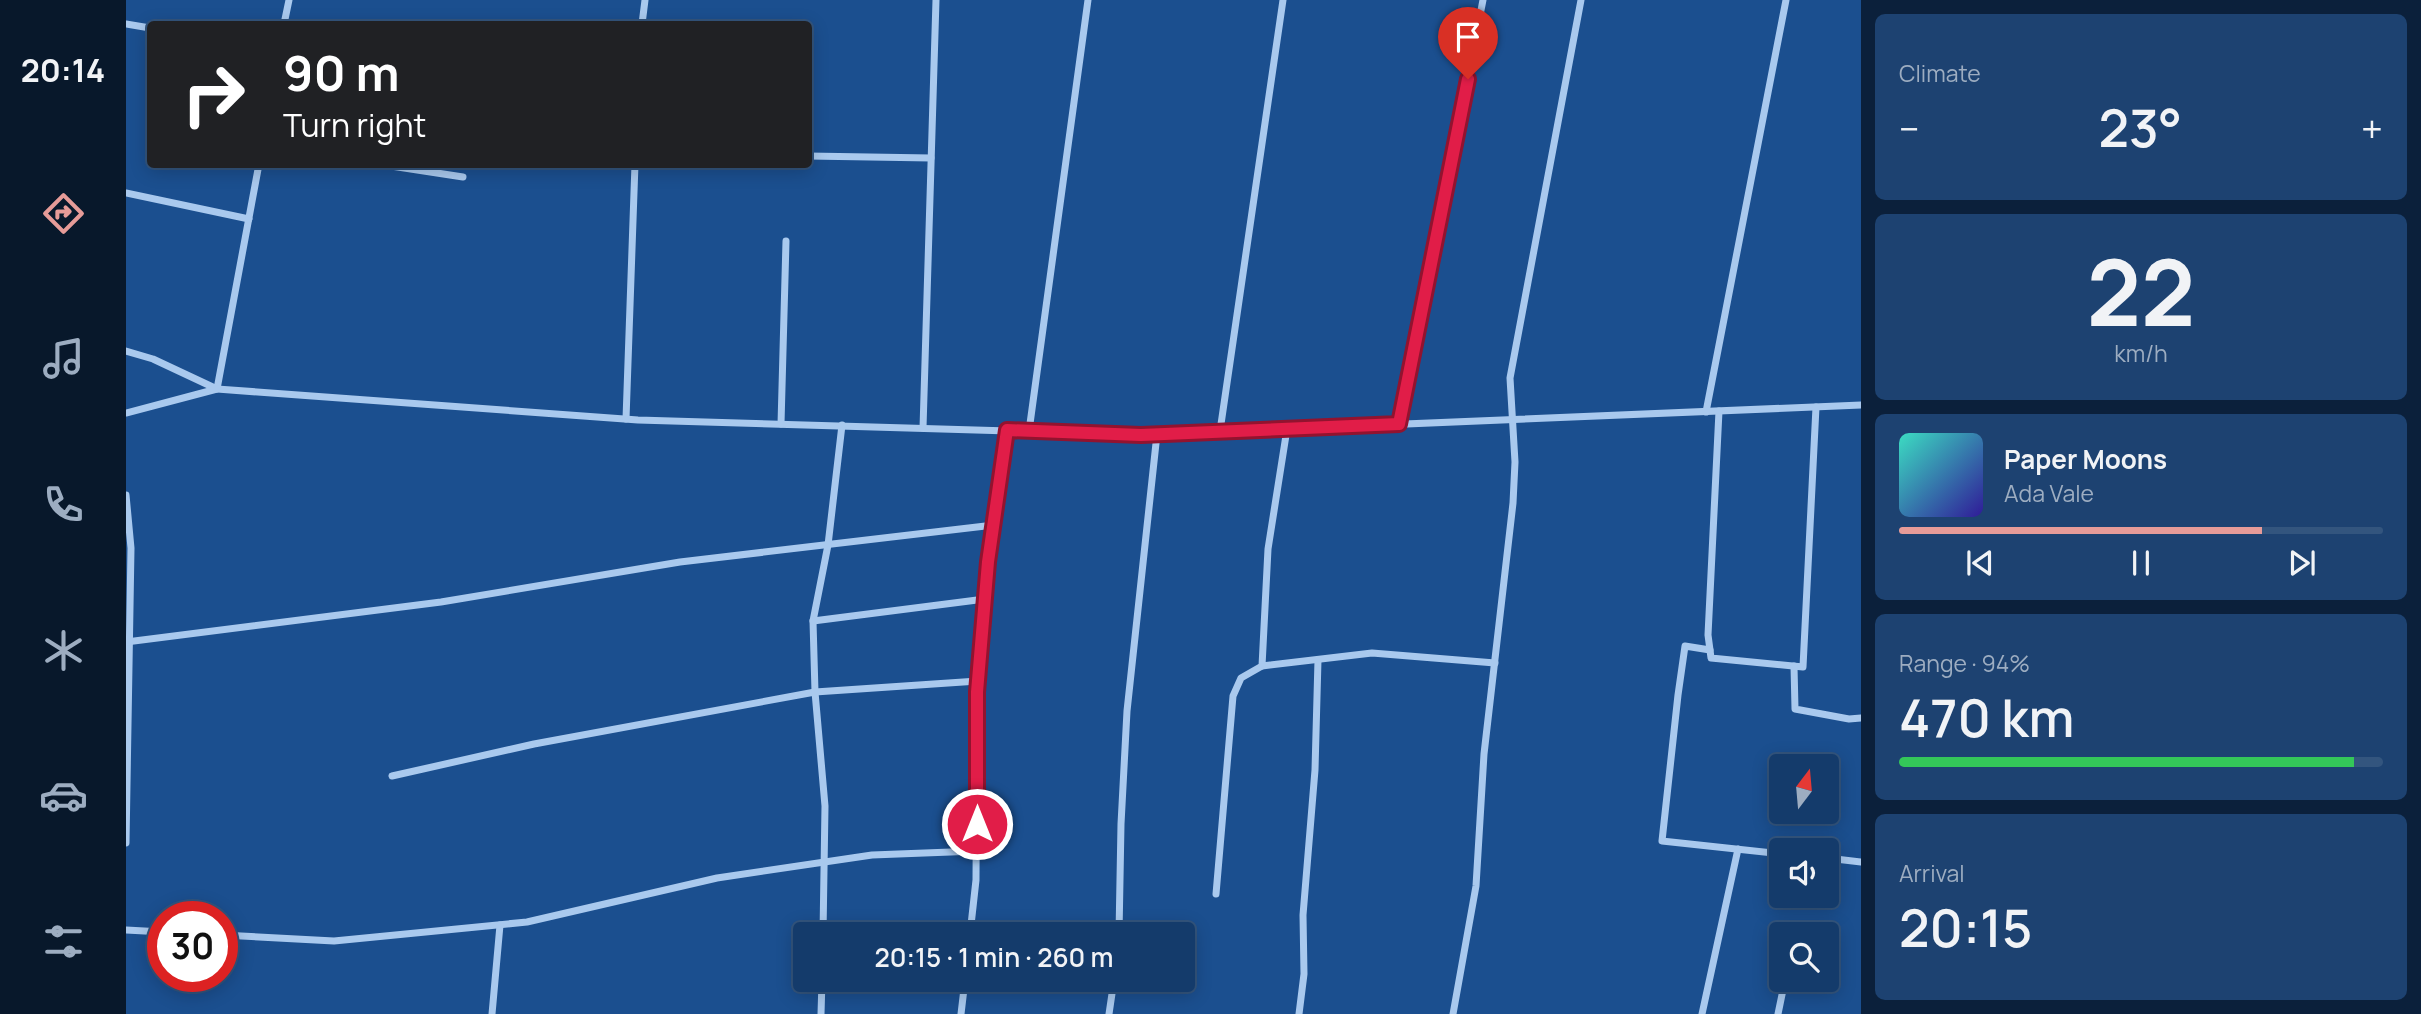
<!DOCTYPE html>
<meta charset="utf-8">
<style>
:root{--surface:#143b6b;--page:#1d4271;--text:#f1f3f6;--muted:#9dadc1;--line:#33557e;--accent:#e69b98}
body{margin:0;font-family:Manrope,sans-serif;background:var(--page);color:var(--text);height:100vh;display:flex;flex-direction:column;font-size:26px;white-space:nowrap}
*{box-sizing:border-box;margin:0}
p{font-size:23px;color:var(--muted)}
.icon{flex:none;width:38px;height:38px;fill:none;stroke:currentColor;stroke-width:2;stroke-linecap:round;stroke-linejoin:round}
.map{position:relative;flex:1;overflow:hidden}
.panel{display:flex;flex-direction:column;gap:14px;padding:14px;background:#0b203b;width:560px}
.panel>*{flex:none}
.top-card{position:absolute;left:21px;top:21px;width:665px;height:147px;border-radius:7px;box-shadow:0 4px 18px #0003,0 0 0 2px var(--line);background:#202124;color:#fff;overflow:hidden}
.needle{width:46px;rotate:16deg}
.fabs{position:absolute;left:1643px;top:754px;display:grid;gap:14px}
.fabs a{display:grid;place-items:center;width:70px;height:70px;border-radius:7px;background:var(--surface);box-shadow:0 4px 18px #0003,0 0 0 2px var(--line);font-size:35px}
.speed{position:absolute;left:21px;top:901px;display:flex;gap:14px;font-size:35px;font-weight:700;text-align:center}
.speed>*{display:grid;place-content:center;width:91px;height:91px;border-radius:50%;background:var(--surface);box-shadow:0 4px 18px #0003,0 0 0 2px var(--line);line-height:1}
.speed .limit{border:10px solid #d22;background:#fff;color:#111}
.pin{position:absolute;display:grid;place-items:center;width:60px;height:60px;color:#fff;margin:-72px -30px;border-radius:50% 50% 50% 0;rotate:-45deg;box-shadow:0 0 7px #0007}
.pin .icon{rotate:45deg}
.me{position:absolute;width:77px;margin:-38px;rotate:0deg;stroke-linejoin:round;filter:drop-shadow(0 0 5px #0008)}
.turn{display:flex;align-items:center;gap:24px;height:147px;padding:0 21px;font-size:32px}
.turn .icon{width:91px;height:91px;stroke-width:2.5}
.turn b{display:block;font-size:49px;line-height:60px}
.big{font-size:52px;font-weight:600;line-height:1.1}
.panel .tile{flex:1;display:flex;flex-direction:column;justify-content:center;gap:10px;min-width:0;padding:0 24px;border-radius:10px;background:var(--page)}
.panel .dial{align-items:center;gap:0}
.dial b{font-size:91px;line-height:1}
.song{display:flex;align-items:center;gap:21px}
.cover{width:84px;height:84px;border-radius:10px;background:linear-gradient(135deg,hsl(170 70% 55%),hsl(250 70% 35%))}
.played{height:7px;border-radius:4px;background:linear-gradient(90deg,var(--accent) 75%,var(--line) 75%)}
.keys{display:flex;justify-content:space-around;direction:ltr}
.heat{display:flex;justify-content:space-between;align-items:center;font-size:38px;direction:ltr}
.charge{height:10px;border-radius:5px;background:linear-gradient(90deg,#34c759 94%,var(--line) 0)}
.trip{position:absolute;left:667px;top:922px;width:402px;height:70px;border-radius:7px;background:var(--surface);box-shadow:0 4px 18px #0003,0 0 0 2px var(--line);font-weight:600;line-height:70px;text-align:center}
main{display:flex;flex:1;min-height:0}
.dock{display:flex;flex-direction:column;width:126px;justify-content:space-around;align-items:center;background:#08182b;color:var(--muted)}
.dock .icon{width:49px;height:49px}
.dock .active{color:var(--accent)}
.dock b{font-size:32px;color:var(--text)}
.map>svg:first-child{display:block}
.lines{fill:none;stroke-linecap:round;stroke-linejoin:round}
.street{stroke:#a9c9ee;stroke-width:7}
.route-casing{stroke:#92132f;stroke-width:18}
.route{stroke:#e11d48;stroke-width:12}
</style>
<main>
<nav class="dock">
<b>20:14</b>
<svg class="icon active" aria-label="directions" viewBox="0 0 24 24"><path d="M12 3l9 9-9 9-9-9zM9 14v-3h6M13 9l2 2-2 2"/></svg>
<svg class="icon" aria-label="music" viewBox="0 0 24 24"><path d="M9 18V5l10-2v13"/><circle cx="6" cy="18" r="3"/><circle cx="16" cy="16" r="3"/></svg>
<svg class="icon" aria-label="phone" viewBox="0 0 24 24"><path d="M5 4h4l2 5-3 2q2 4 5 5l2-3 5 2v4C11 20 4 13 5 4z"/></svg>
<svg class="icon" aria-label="climate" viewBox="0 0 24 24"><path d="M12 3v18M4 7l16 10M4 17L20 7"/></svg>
<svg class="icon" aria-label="car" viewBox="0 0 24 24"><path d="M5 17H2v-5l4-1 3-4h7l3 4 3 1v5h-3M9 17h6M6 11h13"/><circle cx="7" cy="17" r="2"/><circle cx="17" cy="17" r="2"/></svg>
<svg class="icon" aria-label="filters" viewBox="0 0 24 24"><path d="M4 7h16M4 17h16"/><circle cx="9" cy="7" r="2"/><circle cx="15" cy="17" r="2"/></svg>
</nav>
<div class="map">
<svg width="1735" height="1014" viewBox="0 0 1735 1014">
<rect width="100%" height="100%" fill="#1b4f8f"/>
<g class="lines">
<!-- street -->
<g class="street">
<path d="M 0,24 L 24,28"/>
<path d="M 158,24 L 163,0"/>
<path d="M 516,24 L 519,0"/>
<path d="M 682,156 L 805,158"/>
<path d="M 252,164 L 337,177"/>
<path d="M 0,193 L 123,219"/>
<path d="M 0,351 L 27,359 L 91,389 L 512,420 L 1015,435 L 1735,405"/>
<path d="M 1593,411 L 1582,635 L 1584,650 L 1559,646 L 1552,695 L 1536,841 L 1656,854"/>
<path d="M 1580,412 L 1660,0"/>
<path d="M 0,413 L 91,389 L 133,164"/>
<path d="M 500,419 L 509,164"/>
<path d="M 655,424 L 660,241"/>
<path d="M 1273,424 L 1357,0"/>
<path d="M 797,428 L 810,0"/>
<path d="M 903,431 L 962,0"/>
<path d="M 1094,431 L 1157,0"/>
<path d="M 0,495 L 5,548 L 0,843"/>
<path d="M 687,621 L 859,599"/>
<path d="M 0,642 L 315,602 L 554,562 L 868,525"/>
<path d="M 1584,650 L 1585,658 L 1677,667 L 1690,407"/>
<path d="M 1136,666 L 1246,653 L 1369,663"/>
<path d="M 1668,666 L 1669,709 L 1723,719 L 1735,718"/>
<path d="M 266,776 L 408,744 L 689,692 L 852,681"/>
<path d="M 1701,858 L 1735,862"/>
<path d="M 1090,894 L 1107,696 L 1115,678 L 1136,666 L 1142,549 L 1161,429"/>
<path d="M 0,930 L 37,932"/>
<path d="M 697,934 L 699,806 L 689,692 L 687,621 L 702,545 L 716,425"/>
<path d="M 844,934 L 850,880 L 851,692 L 862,562 L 881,430"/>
<path d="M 993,934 L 995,824 L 1001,711 L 1031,434"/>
<path d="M 1669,934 L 1669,932"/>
<path d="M 96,935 L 208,941 L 401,922 L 591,878 L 746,855 L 851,851"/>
<path d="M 366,1014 L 374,925"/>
<path d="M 695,1014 L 696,980"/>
<path d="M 835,1014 L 839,980"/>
<path d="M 983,1014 L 988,980"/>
<path d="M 1173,1014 L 1178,974 L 1177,915 L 1189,770 L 1192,660"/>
<path d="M 1327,1014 L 1350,886 L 1358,754 L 1387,503 L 1389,462 L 1384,378 L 1455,0"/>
<path d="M 1576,1014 L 1612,849"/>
<path d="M 1652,1014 L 1659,980"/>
</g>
</g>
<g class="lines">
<defs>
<path id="route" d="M 851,824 L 851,692 L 862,562 L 881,430 L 1015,435 L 1273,424 L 1342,79"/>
</defs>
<!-- route casing -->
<use href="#route" class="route-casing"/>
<!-- route -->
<use href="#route" class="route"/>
</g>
</svg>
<div class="fabs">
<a><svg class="needle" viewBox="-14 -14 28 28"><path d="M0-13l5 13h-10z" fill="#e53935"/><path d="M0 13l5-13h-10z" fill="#9dadc1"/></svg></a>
<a><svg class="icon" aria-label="sound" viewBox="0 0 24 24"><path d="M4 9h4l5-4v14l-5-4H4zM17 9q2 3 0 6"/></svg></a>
<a><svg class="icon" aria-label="search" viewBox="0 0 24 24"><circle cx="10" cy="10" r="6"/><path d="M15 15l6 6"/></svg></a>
</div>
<div class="speed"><div class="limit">30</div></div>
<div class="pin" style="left:1342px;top:79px;background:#d93025"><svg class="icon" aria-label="arrive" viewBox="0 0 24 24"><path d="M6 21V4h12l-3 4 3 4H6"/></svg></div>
<svg class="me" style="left:851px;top:824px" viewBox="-20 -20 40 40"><circle r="17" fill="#e11d48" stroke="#fff" stroke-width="3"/><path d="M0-11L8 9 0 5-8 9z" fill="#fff"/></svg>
<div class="trip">20:15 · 1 min · 260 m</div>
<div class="top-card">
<div class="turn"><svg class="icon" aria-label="right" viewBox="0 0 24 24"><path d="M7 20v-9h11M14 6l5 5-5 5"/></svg><div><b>90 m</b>Turn right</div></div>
</div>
</div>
<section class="panel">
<div class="tile"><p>Climate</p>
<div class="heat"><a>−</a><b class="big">23°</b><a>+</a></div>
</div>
<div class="tile dial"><b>22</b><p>km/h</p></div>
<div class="tile">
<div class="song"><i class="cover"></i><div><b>Paper Moons</b><p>Ada Vale</p></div></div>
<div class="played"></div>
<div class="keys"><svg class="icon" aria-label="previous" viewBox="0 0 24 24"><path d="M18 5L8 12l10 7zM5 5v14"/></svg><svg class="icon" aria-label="pause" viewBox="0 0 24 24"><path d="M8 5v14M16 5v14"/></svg><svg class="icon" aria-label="next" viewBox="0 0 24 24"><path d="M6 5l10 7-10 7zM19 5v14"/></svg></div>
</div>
<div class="tile"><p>Range · 94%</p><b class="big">470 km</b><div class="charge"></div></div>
<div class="tile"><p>Arrival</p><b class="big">20:15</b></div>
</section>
</main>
